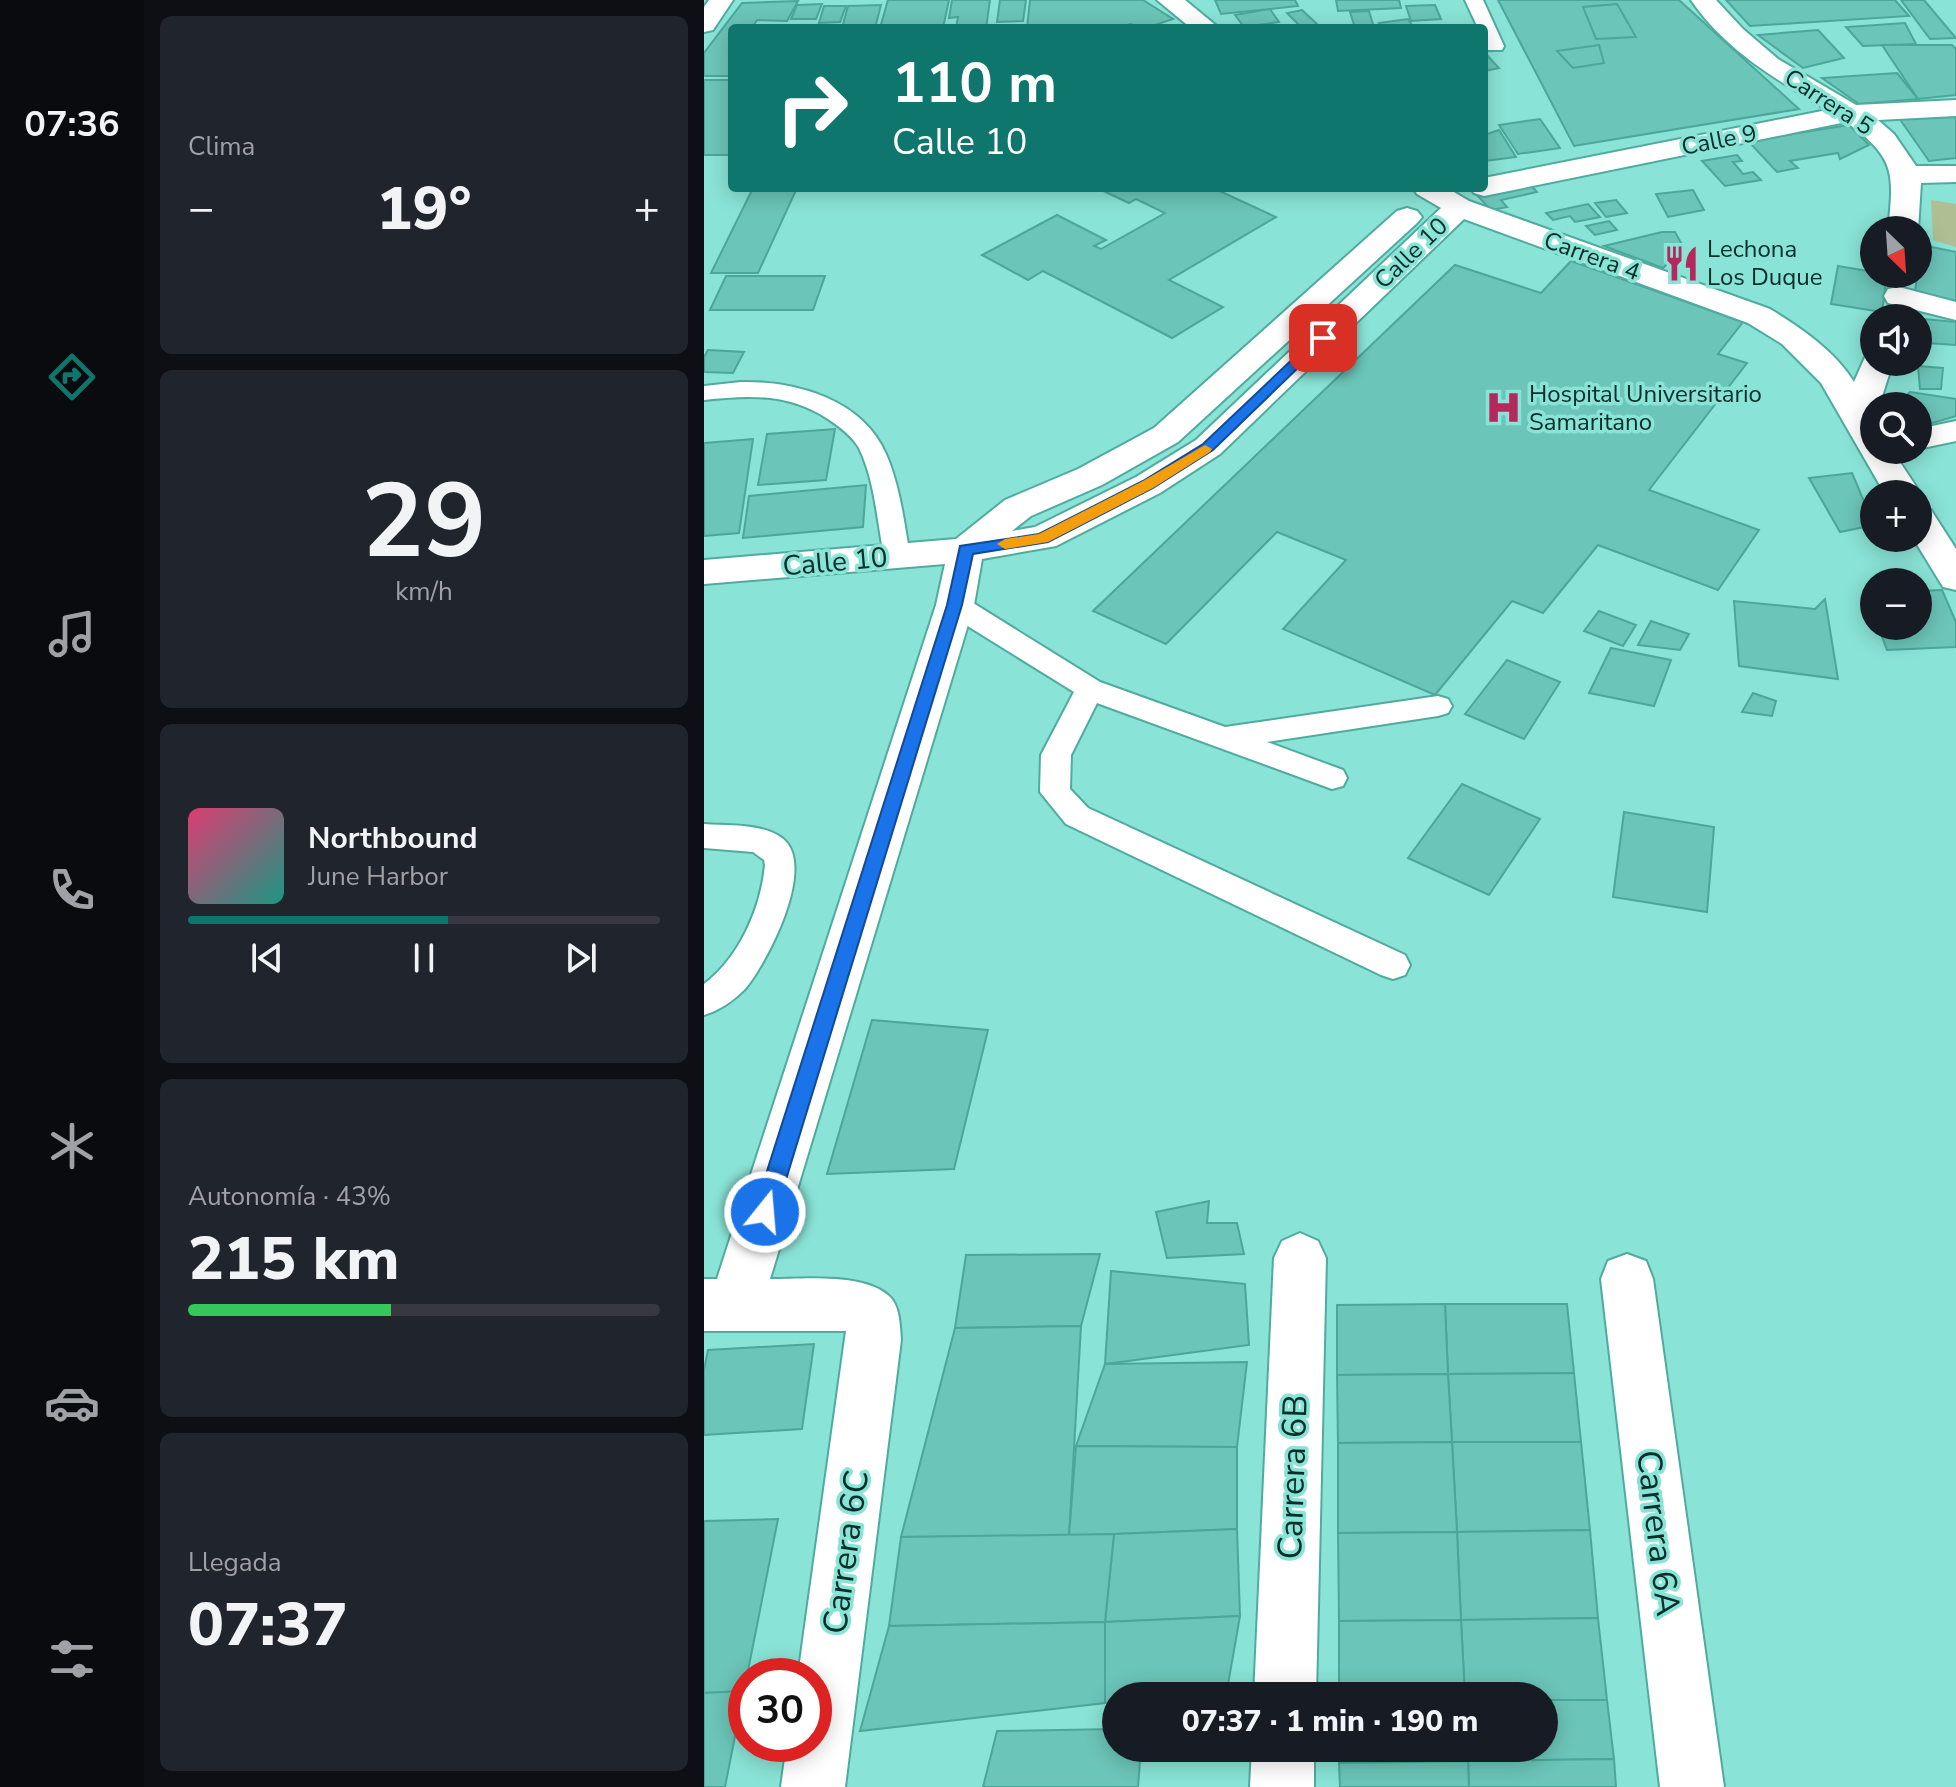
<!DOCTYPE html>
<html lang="es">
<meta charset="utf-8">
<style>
:root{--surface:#171b24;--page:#20242c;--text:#f1f3f6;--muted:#9ea1a6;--line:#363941;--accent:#0f766e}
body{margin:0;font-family:"Nunito Sans",sans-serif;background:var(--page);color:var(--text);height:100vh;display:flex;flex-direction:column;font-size:30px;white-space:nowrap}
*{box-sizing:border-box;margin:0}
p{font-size:26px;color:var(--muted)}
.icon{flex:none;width:44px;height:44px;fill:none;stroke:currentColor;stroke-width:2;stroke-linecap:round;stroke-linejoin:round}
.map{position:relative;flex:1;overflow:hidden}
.side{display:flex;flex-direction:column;gap:16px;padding:16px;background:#0d0f14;width:560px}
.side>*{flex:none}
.guide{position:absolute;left:24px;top:24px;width:760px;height:168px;border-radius:8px;box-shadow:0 4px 20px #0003;background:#0f766e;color:#fff;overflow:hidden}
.needle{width:52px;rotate:155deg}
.tools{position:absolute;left:1156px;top:216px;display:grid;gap:16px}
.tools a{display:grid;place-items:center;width:72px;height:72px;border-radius:50%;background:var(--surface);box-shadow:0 4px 20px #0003;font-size:40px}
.speed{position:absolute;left:24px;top:1658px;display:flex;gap:16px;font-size:40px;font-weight:700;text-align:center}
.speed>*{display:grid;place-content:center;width:104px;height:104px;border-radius:50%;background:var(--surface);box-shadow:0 4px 20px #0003;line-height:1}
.speed .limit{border:12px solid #d22;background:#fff;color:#111}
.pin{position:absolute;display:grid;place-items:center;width:68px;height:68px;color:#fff;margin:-34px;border-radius:16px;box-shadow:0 4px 12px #0006}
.me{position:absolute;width:88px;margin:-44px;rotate:17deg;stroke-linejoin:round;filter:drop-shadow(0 0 6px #0008)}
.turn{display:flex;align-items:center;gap:28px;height:168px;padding:0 32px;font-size:36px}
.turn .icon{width:104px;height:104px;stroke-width:2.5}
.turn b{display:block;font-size:56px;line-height:68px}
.big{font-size:60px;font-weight:800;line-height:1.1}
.side .card{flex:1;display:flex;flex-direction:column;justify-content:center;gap:12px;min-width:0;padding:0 28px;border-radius:12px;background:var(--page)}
.side .dial{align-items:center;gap:0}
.dial b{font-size:104px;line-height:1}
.song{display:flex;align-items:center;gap:24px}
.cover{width:96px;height:96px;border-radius:12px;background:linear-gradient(135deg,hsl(340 70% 55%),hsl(170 70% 35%))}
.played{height:8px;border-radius:4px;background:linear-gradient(90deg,var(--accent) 55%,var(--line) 55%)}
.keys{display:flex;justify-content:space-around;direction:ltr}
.heat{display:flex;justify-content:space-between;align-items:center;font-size:44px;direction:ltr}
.charge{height:12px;border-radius:6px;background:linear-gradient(90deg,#34c759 43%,var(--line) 0)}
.trip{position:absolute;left:398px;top:1682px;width:456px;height:80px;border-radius:40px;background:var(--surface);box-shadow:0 4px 20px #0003;font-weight:800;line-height:80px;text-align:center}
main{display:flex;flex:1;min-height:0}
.tabs{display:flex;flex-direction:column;width:144px;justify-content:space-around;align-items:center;background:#090b0e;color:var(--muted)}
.tabs .icon{width:56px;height:56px}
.tabs .selected{color:var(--accent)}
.tabs b{font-size:36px;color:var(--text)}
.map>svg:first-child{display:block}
.green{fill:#afbf93}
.building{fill:#6bc5b8;stroke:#4ca79b;stroke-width:2}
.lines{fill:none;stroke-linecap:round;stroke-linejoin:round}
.lane-casing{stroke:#50ab9f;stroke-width:4}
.street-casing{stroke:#50ab9f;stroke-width:4}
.secondary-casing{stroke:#50ab9f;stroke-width:4}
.lane{fill:#fff;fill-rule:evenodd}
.street{fill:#fff;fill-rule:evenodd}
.secondary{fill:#fff;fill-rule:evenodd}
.route{fill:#1a73e8;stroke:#114b97;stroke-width:2}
.slow{fill:#f59e0b}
.labels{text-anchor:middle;stroke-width:7;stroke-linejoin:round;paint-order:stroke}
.far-street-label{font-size:24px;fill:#062f2a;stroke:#89e3d6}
.far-poi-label{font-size:24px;fill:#062f2a;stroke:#89e3d6;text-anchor:start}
.street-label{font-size:28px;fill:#062f2a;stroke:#89e3d6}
.near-street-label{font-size:34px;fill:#062f2a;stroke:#89e3d6}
</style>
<main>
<nav class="tabs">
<b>07:36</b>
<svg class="icon selected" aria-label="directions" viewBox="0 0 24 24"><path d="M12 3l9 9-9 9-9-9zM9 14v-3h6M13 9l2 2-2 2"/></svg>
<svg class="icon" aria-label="music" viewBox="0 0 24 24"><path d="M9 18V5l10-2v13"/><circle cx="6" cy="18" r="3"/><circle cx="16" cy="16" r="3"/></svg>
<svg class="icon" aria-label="phone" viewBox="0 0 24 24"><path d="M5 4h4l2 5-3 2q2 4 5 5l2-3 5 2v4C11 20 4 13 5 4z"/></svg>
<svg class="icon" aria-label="climate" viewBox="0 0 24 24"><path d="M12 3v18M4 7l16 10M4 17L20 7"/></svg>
<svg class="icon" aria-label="car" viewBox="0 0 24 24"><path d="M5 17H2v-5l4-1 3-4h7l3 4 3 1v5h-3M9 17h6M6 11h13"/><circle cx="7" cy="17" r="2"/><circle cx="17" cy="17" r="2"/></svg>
<svg class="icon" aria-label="filters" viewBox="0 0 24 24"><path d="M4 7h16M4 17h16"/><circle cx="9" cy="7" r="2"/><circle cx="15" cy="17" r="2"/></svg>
</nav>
<section class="side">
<div class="card"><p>Clima</p>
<div class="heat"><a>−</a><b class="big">19°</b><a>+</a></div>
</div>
<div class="card dial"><b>29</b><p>km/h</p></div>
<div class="card">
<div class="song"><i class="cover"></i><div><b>Northbound</b><p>June Harbor</p></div></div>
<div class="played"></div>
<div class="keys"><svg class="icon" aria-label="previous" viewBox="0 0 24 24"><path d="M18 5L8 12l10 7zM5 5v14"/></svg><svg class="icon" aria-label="pause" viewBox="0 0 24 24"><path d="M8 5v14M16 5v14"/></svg><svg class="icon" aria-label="next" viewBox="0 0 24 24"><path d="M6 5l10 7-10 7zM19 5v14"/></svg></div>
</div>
<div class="card"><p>Autonomía · 43%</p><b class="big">215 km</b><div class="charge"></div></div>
<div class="card"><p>Llegada</p><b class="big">07:37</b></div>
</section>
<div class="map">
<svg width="1252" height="1787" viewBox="0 0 1252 1787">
<rect width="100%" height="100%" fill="#89e3d6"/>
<!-- green -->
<path class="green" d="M 1227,200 L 1252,204 L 1252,247 L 1229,240 Z"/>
<!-- building -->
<g class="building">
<path d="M 184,0 L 245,0 L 239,28 L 176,28 Z"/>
<path d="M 248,0 L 286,0 L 282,28 L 252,28 L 254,17 L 245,18 Z"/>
<path d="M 296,0 L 322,0 L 319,21 L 293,22 Z"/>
<path d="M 326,0 L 439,0 L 469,19 L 442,28 L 426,24 L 414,28 L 323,28 Z"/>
<path d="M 511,0 L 591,0 L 594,6 L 517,14 Z"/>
<path d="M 632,0 L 695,0 L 697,8 L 634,11 Z"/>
<path d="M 794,0 L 975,0 L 1095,109 L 870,146 Z"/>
<path d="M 1022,0 L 1191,0 L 1205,16 L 1046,26 Z"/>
<path d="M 1197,0 L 1220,0 L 1252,38 L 1226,39 Z"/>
<path d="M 94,1 L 83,21 L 53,20 L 48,28 L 28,28 L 28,76 L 0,76 L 0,53 L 38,3 Z"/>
<path d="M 118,4 L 112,19 L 87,19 L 93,5 Z"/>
<path d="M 913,4 L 932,37 L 892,39 L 879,7 Z"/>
<path d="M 177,5 L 171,28 L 138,28 L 144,6 Z"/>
<path d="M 731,5 L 737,19 L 707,21 L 702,6 Z"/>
<path d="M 120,6 L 142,6 L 136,22 L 115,23 Z"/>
<path d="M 566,9 L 575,22 L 540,27 L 531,15 Z"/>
<path d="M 598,10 L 616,27 L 598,28 L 583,13 Z"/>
<path d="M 665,11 L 670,28 L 651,28 L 646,12 Z"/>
<path d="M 704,19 L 710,28 L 679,28 L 675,23 Z"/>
<path d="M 1201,23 L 1212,44 L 1159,46 L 1142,27 Z"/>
<path d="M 1114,30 L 1140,58 L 1099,68 L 1054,35 Z"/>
<path d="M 895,45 L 900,63 L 869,68 L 853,51 Z"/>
<path d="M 1178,45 L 1248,45 L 1252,49 L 1252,95 L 1214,99 Z"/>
<path d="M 780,52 L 795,68 L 780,71 Z"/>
<path d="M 1193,73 L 1214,99 L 1155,104 L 1118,78 Z"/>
<path d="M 0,80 L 28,80 L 26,155 L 0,155 Z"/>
<path d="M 1252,117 L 1252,158 L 1225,161 L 1195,118 Z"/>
<path d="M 836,119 L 856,148 L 814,154 L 795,125 Z"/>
<path d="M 1145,125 L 1165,145 L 1136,159 L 1134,153 L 1086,161 L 1094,168 L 1073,172 L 1044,141 Z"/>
<path d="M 795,130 L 812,157 L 780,161 L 780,135 Z"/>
<path d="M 1033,155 L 1038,161 L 1029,162 L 1039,174 L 1049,172 L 1057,180 L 1021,186 L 998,161 Z"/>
<path d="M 821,179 L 833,192 L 797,200 L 803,207 L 787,210 L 769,191 Z"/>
<path d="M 49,188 L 93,188 L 54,273 L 7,273 Z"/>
<path d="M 393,188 L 509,188 L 572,217 L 465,280 L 519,307 L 468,338 L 339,271 L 324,280 L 278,255 L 353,215 L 402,240 L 390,246 L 397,249 L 461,213 L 432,199 L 425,203 Z"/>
<path d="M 989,190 L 1000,210 L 964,217 L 952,194 Z"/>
<path d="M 912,200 L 923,213 L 902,217 L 891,203 Z"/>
<path d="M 884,204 L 896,217 L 871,222 L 866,216 L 849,220 L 842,213 Z"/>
<path d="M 905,221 L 913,230 L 891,235 L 882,226 Z"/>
<path d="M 958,232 L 971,232 L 980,248 L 959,268 L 900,246 Z"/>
<path d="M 1218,245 L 1252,252 L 1252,301 L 1211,291 Z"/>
<path d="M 867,261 L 1039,322 L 1014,354 L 1043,363 L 945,490 L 1055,530 L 1014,590 L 894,545 L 839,613 L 808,601 L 731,695 L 579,629 L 642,560 L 573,532 L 462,644 L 389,611 L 751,265 L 837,293 Z"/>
<path d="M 1134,266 L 1183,274 L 1178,312 L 1127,304 Z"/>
<path d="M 22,276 L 121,276 L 109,310 L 6,310 Z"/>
<path d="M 1219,319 L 1252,322 L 1252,345 L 1223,343 Z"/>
<path d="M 4,350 L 40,352 L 29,373 L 0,372 L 0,357 Z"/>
<path d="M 1214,366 L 1239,368 L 1237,389 L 1216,389 Z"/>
<path d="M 1206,392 L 1252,399 L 1252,416 L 1222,425 L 1214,419 L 1214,406 L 1192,405 Z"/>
<path d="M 131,429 L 122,480 L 54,485 L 63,434 Z"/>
<path d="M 49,439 L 35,533 L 0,536 L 0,443 Z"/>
<path d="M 1148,473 L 1170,525 L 1136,532 L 1105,478 Z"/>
<path d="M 162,485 L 159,527 L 39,538 L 45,496 Z"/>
<path d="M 1238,590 L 1252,622 L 1252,647 L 1183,650 L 1174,626 L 1214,626 L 1214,591 Z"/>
<path d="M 1121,599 L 1134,679 L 1035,666 L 1030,601 L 1111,609 Z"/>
<path d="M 895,611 L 932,625 L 919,646 L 880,631 Z"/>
<path d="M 947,621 L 985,634 L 976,650 L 934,645 Z"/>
<path d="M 907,648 L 967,660 L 950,706 L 885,693 Z"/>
<path d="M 803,660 L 856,682 L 820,739 L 761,714 Z"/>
<path d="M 1049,693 L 1072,701 L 1068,716 L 1038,712 Z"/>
<path d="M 758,784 L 836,819 L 785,895 L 704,858 Z"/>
<path d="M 920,812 L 1010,827 L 1003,912 L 909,897 Z"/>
<path d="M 168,1020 L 284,1030 L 250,1169 L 123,1174 Z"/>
<path d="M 505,1201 L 503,1223 L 533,1223 L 540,1254 L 463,1258 L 452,1212 Z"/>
<path d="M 396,1254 L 377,1326 L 251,1328 L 262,1255 Z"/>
<path d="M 407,1271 L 541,1284 L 545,1345 L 401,1364 Z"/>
<path d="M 741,1304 L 863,1304 L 870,1373 L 744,1374 Z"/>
<path d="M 741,1304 L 744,1374 L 633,1375 L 633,1305 Z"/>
<path d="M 377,1326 L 365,1536 L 197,1537 L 251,1328 Z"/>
<path d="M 110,1344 L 98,1429 L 0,1435 L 0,1370 L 4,1350 Z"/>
<path d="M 543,1362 L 533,1447 L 372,1446 L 401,1364 Z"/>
<path d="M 870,1373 L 877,1442 L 748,1442 L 744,1374 Z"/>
<path d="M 744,1374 L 748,1442 L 634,1443 L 633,1375 Z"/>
<path d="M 748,1442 L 877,1442 L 886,1530 L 753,1532 Z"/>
<path d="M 748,1442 L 753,1532 L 634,1533 L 634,1443 Z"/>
<path d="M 372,1446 L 533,1447 L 533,1529 L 365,1536 Z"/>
<path d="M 74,1519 L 40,1691 L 0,1693 L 0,1521 Z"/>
<path d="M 533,1529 L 536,1616 L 401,1622 L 410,1534 Z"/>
<path d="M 886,1530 L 894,1618 L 757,1620 L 753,1532 Z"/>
<path d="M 753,1532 L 757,1620 L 635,1621 L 634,1533 Z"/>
<path d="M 410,1534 L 401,1622 L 185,1626 L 197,1537 Z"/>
<path d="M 536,1616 L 522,1696 L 412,1696 L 412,1703 L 401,1703 L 401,1622 Z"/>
<path d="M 894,1618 L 903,1700 L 840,1700 L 840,1696 L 761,1696 L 757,1620 Z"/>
<path d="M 757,1620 L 761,1696 L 635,1696 L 635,1621 Z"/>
<path d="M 401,1622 L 401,1703 L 156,1731 L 185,1626 Z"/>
<path d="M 40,1691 L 21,1787 L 0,1787 L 0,1693 Z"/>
<path d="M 840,1700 L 903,1700 L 910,1759 L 764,1761 L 763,1748 L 840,1748 Z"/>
<path d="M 412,1729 L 412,1748 L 437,1748 L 434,1787 L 279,1787 L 293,1731 Z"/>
<path d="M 635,1748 L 763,1748 L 764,1761 L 635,1763 Z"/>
<path d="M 910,1759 L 912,1787 L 765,1787 L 764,1761 Z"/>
<path d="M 764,1761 L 765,1787 L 636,1787 L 635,1763 Z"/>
</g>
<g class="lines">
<defs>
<g id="lane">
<path d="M 761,0 L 779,0 L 800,46 L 798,50 L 784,50 L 780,42 L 780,28 L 774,28 Z"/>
<path d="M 37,382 C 92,381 158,399 182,454 C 196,486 200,522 206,556 L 202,562 L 193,565 L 184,562 L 180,556 C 173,521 171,481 155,448 C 148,436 136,427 124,419 C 84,393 45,395 0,400 L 0,386 Z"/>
<path d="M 251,596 L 261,598 L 396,682 L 521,727 L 734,696 L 744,699 L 748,706 L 744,713 L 734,716 L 563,742 L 639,770 L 643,778 L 639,786 L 628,789 L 393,703 L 367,755 L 366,789 L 384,808 L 701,955 L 706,965 L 701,975 L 689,979 L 677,975 L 362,824 L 336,792 L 337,755 L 370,692 L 241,612 L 237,605 L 241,598 Z"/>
<path d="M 0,824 C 25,826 57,823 78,838 C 114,865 63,963 41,989 C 29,1001 16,1010 0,1015 L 0,984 C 35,958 57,908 61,865 L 60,860 L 49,852 L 0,848 Z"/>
</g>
<g id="street">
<path d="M 453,0 L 481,0 L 515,28 L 487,28 Z"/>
<path d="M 987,0 L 1012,0 L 1039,29 L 1074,59 L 1152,105 L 1252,100 L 1252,116 L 1174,120 L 1190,134 L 1212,166 L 1252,166 L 1252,182 L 1217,183 L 1214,230 L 1184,230 C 1190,173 1192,158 1142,122 L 780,196 L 770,193 L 766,188 L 780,188 L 780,178 L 1123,110 C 1072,79 1022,51 987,0 Z"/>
<path d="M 709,188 L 743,188 L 765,201 L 1066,309 C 1097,328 1131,351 1150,382 L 1162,355 L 1170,353 L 1170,362 L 1189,362 L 1175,406 L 1170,406 L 1170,450 L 1188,450 L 1217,494 L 1214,498 L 1214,494 L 1181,494 L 1117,383 L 1078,344 L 1044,323 L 760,219 L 516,454 L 456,493 L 352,546 L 278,559 L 270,605 L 66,1279 C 98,1279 163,1272 187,1298 C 196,1308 196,1327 197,1340 L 141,1787 L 77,1787 L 83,1744 L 110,1744 L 110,1676 L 94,1676 L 142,1331 L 0,1331 L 0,1279 L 13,1279 L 232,605 L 241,564 L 0,584 L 0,560 L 252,539 L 301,500 L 374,469 L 450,428 L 693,211 L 703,208 L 713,211 L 718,217 L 713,223 L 474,442 L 398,485 L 327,516 L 308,531 L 331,527 L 432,477 L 492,440 L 737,208 L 713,194 Z"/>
<path d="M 1195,287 L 1252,302 L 1252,320 L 1184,303 L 1180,296 L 1184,289 Z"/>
<path d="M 1252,421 L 1252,441 L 1214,449 L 1214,429 Z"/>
<path d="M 1214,506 L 1227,510 L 1252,549 L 1252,590 L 1239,587 L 1209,538 L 1214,538 Z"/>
<path d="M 596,1233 L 614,1241 L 622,1258 L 612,1696 L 550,1696 L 570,1258 L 578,1241 Z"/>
<path d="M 923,1254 L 942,1261 L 949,1279 L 1020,1787 L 956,1787 L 897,1279 L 904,1261 Z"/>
<path d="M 548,1748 L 610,1748 L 610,1787 L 546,1787 Z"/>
</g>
<path id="secondary" d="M 5,0 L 29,0 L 9,30 L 0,32 L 0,7 Z"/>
</defs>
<!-- lane casing -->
<use href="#lane" class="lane-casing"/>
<!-- street casing -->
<use href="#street" class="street-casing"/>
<!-- secondary casing -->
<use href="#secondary" class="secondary-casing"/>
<!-- lane -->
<use href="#lane" class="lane"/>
<!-- street -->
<use href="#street" class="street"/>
<!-- secondary -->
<use href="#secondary" class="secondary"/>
</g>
<!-- route -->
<path class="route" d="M 614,335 L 625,338 L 509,450 L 449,488 L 344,542 L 269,554 L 258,605 L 72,1212 L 68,1219 L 61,1222 L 54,1219 L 50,1212 L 243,605 L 256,546 L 335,534 L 439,481 L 499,444 Z"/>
<!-- slow -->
<path class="slow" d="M 501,445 L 508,449 L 506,452 L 449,488 L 344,542 L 301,549 L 293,544 L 301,539 L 335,534 L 439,481 Z"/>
<!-- icons -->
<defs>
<symbol id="restaurant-bare" viewBox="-9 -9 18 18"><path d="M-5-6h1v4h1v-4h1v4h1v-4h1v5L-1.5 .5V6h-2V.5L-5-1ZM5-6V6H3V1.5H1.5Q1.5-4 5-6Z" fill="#b5285d" stroke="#89e3d6" stroke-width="2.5" paint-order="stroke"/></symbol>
<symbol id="hospital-bare" viewBox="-9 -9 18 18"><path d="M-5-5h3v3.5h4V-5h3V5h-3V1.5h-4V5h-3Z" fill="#b5285d" stroke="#89e3d6" stroke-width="2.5" paint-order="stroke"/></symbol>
</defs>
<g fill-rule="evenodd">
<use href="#restaurant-bare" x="952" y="238" width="51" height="51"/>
<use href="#hospital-bare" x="774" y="382" width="51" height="51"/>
</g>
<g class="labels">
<!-- far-street labels -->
<g class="far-street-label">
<text transform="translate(1125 102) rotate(33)" y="8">Carrera 5</text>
<text transform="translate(1015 140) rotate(-11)" y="8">Calle 9</text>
<text transform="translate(707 253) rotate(-44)" y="8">Calle 10</text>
<text transform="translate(888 256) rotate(20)" y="8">Carrera 4</text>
</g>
<!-- far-poi labels -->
<g class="far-poi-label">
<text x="1003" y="257">Lechona<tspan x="1003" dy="28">Los Duque</tspan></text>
<text x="825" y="402">Hospital Universitario<tspan x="825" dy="28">Samaritano</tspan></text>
</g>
<!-- street labels -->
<g class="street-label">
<text transform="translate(131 561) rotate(-5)" y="10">Calle 10</text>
</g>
<!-- near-street labels -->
<g class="near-street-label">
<text transform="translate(588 1477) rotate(-88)" y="12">Carrera 6B</text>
<text transform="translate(955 1533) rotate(83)" y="12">Carrera 6A</text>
<text transform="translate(141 1552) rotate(-82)" y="12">Carrera 6C</text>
</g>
</g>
</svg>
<div class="tools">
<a><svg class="needle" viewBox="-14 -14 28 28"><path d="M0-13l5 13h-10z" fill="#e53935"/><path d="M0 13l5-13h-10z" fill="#9ea1a6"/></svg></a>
<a><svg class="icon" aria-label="sound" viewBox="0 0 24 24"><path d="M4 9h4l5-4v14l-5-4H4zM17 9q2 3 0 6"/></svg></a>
<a><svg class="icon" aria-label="search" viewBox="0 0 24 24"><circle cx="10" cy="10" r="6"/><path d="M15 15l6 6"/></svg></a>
<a>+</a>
<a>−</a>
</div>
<div class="speed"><div class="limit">30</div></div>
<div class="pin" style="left:619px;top:338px;background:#d93025"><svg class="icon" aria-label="arrive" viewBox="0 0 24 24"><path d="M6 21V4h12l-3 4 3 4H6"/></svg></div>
<svg class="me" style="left:61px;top:1212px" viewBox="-20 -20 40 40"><circle r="17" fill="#1a73e8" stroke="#fff" stroke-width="3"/><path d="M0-11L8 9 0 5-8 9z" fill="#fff"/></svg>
<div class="trip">07:37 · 1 min · 190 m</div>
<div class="guide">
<div class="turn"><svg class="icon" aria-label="right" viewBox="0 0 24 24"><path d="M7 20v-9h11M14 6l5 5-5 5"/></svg><div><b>110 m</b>Calle 10</div></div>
</div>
</div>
</main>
